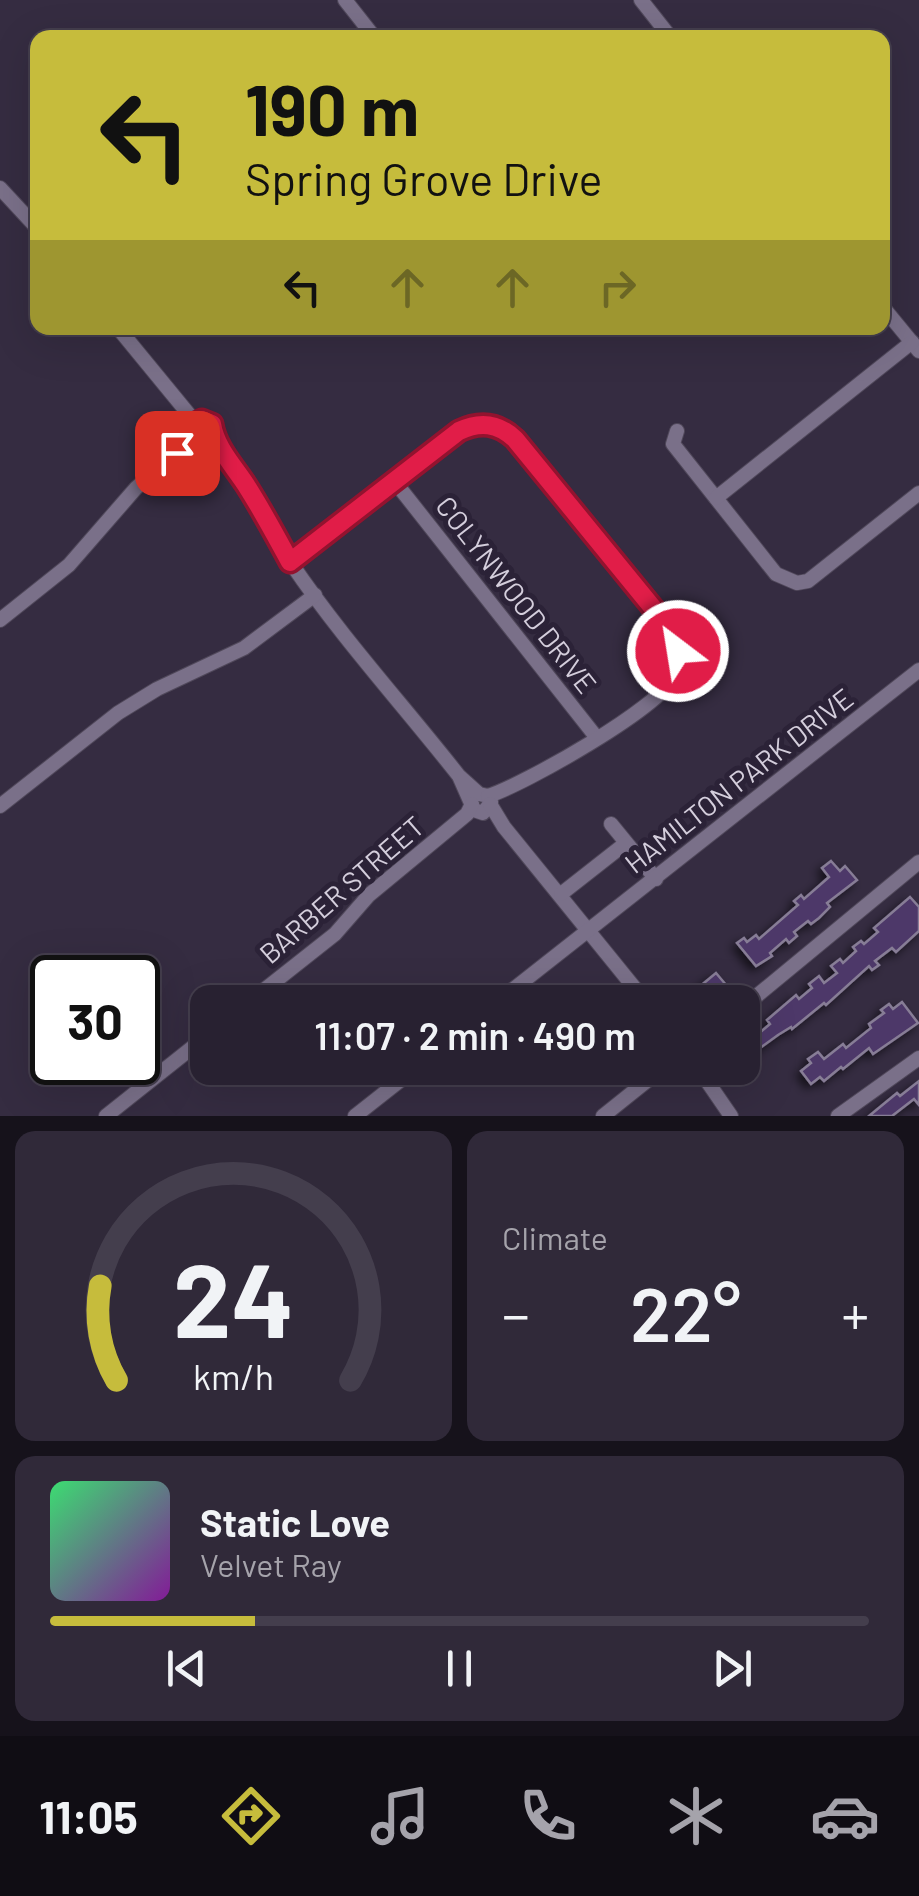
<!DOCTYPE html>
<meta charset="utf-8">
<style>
:root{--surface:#282131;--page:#302939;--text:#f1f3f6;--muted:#a5a3ab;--line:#443e4d;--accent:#c6bc3c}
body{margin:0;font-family:Barlow,sans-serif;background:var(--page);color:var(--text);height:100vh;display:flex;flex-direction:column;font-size:38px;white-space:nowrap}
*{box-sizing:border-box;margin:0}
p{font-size:32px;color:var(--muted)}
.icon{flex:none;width:55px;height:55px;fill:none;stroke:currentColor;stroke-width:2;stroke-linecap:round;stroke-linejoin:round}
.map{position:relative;height:1116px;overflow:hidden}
.details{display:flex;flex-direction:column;gap:15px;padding:15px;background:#16121b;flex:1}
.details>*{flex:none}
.top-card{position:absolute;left:30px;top:30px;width:860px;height:305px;border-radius:20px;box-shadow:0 10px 40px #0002,0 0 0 2px var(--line);background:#c6bc3c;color:#111;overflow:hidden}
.speed{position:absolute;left:30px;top:955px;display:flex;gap:20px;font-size:50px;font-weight:700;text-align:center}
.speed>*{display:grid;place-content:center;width:130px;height:130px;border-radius:50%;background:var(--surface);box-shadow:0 10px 40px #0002,0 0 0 2px var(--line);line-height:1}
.speed .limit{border:5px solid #111;border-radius:15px;background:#fff;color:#111}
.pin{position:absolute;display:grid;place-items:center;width:85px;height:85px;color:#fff;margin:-42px;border-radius:20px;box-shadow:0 5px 15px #0006}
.me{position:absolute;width:110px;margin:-55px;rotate:329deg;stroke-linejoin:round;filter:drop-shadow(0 0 8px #0008)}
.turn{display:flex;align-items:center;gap:35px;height:210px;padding:0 50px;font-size:45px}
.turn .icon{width:130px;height:130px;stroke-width:2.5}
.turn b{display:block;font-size:70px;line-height:85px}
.lanes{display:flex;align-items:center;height:95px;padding:0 50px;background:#0003;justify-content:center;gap:50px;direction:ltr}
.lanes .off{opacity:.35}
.big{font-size:75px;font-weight:600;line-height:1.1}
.details .widget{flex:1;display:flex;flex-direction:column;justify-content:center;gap:15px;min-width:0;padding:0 35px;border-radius:20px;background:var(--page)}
.details .dial{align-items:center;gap:0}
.dial svg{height:260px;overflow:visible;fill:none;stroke:var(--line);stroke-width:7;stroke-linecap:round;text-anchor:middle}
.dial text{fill:var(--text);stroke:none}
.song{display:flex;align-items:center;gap:30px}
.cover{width:120px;height:120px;border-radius:15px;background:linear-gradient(135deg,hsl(140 70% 55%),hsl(290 70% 35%))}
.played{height:10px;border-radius:5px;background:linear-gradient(90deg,var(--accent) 25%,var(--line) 25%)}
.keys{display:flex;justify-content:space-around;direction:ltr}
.heat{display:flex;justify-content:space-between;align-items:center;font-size:55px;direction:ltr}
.details .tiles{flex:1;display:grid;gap:15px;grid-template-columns:1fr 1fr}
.widget:last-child{grid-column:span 2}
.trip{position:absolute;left:190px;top:985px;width:570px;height:100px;border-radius:20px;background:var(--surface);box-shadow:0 10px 40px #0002,0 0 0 2px var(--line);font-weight:600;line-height:100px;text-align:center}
.dock{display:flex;height:160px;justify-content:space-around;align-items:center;background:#100d14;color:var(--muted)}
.dock .icon{width:70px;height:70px}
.dock .on{color:var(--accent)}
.dock b{font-size:45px;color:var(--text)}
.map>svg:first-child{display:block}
.building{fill:#4d3769;stroke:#877d96;stroke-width:2.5;filter:url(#shadow)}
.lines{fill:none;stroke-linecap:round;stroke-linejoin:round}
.minor-casing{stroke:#50485a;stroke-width:16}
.minor{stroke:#7a7089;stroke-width:14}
.route-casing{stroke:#92132f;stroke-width:25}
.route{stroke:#e11d48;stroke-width:18}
.labels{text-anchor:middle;stroke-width:10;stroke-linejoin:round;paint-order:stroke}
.street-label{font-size:28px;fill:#d4cedc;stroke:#2b2237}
</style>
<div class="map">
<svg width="919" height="1116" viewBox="0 0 919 1116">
<defs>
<filter id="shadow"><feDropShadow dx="-4.5" dy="4.5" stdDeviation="5" flood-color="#0009"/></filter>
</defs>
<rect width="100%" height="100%" fill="#352c41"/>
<!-- building -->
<g class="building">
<path d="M 831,861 L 840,871 L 845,866 L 857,880 L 827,903 L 830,907 L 819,918 L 811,924 L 808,921 L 794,932 L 797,936 L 789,943 L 786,939 L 770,953 L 772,956 L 756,966 L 737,943 L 744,938 L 747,942 L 756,935 L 759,939 L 798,905 L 794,901 L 801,895 L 804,899 L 829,877 L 822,868 Z"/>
<path d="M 910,897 L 919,907 L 919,931 L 896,952 L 892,948 L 875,961 L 879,965 L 872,970 L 869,966 L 826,1005 L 824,1003 L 792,1029 L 791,1027 L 778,1035 L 742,1061 L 742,1038 L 752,1029 L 757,1035 L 770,1024 L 767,1020 L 796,995 L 799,999 L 812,988 L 809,984 L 819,976 L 824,983 L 837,973 L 831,966 L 840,959 L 843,963 L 856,951 L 853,947 L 861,941 L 864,944 L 878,932 L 874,928 Z"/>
<path d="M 716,973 L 727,986 L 708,1002 L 700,1002 L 692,993 Z"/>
<path d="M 902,1002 L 918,1023 L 873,1054 L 869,1048 L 843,1069 L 841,1067 L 824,1081 L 820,1077 L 811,1084 L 801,1071 L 811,1063 L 808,1059 L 818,1052 L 824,1059 L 843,1044 L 846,1048 L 871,1028 L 869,1024 L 884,1013 L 881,1010 L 889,1004 L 893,1009 Z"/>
<path d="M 919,1081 L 919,1105 L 914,1099 L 892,1116 L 869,1116 L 897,1093 L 900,1096 Z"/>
</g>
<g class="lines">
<defs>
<g id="minor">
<path d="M 345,0 L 375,38"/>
<path d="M 641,0 L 671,38"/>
<path d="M 0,188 L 38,229"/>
<path d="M 882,306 L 919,351"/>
<path d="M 118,328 L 196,423 L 195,437"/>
<path d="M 196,423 L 202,420 L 212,424 L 213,435 L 222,448"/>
<path d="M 677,431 L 673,444 L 776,574 L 797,583 L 808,581 L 919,493"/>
<path d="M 195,437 C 243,460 262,520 291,563 C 341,637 404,706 459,776 L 479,794 L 488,796 L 491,802 L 483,813 L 474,810 L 459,776"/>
<path d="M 395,482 L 597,738"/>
<path d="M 716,498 L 912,342"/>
<path d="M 290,562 L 459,431 C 480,421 498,423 515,439 L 666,624 C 675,640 682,657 675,675 C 662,707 523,785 488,796"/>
<path d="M 0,620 L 69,565 L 136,488 L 195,437"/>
<path d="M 490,804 L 504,827 L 646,1002"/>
<path d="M 0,806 L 118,713 L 157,689 L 244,648 L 315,595"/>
<path d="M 611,824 L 656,879"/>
<path d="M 561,894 L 626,843"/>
<path d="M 249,1002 L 335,934 L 369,895 L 467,814 L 472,804"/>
<path d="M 497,1002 L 919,670"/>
<path d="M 742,1008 L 919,862"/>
<path d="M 698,1068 L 731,1116"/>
<path d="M 106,1116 L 208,1035"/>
<path d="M 355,1116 L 416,1068"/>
<path d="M 603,1116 L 663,1068"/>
<path d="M 838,1116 L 919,1058"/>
</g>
</defs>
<!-- minor casing -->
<use href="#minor" class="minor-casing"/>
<!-- minor -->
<use href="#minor" class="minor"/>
</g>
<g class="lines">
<defs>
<path id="route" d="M 177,453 L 195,437 L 196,423 L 202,420 L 212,424 C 216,448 233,465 246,485 C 262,510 276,536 290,562 L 459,431 C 480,421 498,423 515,439 L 666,624 L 678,651"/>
</defs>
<!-- route casing -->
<use href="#route" class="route-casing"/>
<!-- route -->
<use href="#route" class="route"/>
</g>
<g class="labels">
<!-- street labels -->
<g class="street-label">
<text transform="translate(516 595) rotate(52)" y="10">COLYNWOOD DRIVE</text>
<text transform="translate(739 781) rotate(-38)" y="10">HAMILTON PARK DRIVE</text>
<text transform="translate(342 890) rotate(-41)" y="10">BARBER STREET</text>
</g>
</g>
</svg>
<div class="speed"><div class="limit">30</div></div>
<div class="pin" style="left:177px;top:453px;background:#d93025"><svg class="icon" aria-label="arrive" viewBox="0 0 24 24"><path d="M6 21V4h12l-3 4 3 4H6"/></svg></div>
<svg class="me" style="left:678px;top:651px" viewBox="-20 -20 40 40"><circle r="17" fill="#e11d48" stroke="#fff" stroke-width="3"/><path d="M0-11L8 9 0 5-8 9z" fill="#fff"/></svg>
<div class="trip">11:07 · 2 min · 490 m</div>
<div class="top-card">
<div class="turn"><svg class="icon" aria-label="left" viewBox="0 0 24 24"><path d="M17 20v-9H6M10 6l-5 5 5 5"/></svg><div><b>190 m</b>Spring Grove Drive</div></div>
<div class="lanes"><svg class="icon" aria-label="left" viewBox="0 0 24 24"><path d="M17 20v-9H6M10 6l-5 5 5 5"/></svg><svg class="icon off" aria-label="ahead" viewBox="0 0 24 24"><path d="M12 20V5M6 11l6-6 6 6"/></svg><svg class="icon off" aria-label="ahead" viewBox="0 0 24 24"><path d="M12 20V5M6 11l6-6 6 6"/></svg><svg class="icon off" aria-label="right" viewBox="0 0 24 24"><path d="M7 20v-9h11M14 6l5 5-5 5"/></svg></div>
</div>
</div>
<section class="details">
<div class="tiles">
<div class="widget dial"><svg viewBox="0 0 100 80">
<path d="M14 69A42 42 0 1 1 86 69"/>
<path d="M14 69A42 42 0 0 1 9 40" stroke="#c6bc3c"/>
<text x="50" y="56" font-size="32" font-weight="700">24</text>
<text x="50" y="72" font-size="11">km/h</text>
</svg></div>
<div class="widget"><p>Climate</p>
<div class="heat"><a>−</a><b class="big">22°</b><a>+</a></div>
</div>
<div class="widget">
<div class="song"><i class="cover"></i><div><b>Static Love</b><p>Velvet Ray</p></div></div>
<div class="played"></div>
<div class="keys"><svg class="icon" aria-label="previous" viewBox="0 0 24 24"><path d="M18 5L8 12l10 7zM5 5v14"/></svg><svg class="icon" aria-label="pause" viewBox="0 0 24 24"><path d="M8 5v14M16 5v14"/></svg><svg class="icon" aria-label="next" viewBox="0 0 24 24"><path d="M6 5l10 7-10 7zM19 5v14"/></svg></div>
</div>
</div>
</section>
<nav class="dock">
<b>11:05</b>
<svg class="icon on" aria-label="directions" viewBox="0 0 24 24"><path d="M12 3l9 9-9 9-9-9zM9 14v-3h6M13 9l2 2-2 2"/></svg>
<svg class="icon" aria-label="music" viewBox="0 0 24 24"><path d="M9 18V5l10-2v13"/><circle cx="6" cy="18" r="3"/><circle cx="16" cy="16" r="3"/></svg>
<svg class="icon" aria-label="phone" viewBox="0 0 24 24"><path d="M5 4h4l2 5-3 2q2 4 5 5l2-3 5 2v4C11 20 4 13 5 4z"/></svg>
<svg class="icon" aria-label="climate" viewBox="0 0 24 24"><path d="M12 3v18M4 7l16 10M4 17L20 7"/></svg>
<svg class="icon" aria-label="car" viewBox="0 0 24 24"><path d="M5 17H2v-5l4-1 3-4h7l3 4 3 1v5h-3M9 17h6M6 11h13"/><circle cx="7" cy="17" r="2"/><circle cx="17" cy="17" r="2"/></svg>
</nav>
